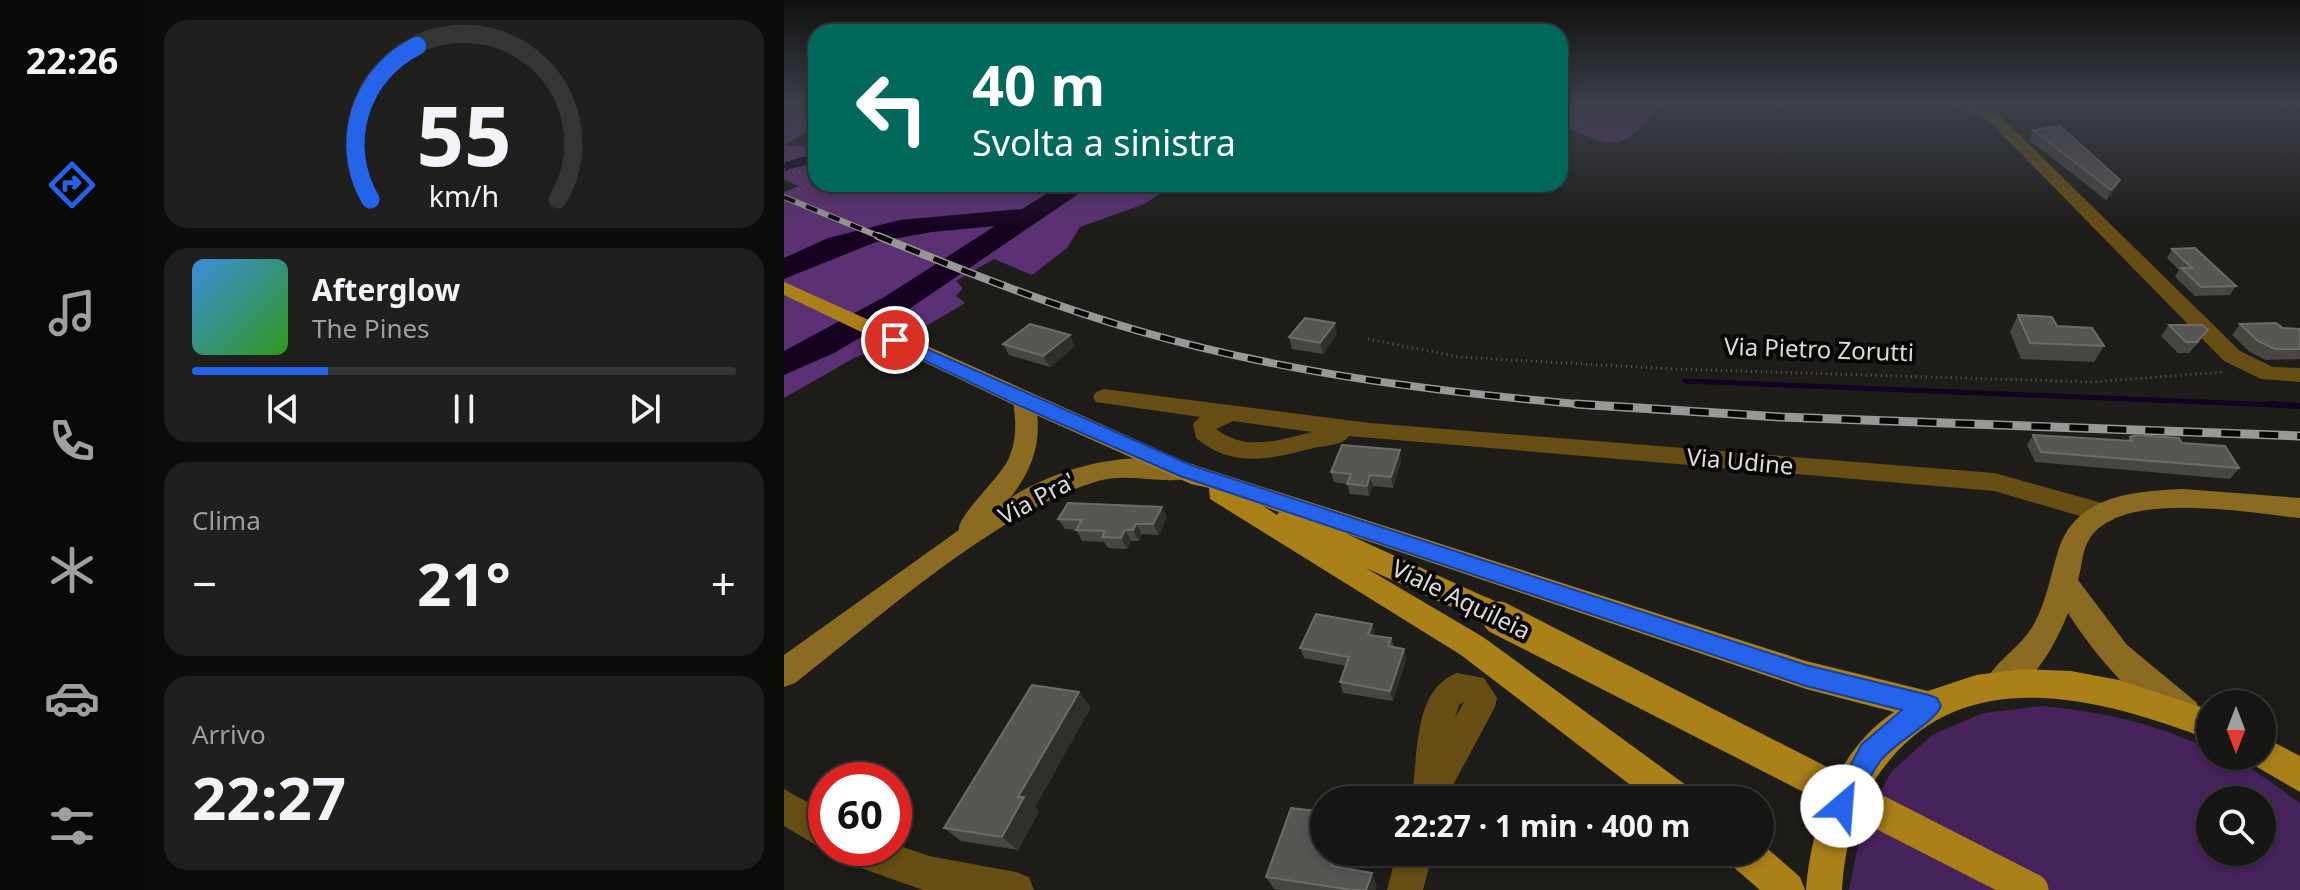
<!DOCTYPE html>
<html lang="it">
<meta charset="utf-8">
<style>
:root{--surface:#161614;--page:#1f1f1d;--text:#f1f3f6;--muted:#9e9fa0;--line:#353534;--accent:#2563eb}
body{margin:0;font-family:"Noto Sans",sans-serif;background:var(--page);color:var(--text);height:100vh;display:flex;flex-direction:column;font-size:30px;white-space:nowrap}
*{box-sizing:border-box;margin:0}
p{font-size:26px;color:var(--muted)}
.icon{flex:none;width:44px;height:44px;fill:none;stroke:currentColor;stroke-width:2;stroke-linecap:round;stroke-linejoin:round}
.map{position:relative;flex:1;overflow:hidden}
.panel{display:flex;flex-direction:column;gap:20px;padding:20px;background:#0c0c0b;width:640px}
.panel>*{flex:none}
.hud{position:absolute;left:24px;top:24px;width:760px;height:168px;border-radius:24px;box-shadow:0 4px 12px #0003,0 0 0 2px var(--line);background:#00695c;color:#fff;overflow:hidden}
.needle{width:52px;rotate:180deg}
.controls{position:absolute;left:1412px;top:690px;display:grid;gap:16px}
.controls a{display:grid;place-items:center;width:80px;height:80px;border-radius:50%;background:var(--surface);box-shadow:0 4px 12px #0003,0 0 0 2px var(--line);font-size:40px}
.speed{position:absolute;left:24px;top:762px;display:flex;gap:16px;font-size:40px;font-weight:700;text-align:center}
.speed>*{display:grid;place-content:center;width:104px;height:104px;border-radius:50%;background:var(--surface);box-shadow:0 4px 12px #0003,0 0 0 2px var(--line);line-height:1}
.speed .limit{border:12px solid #d22;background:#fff;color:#111}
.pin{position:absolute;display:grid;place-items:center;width:68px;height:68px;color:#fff;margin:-34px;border:4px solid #fff;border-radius:50%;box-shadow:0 2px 8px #0007}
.me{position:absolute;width:88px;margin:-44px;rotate:27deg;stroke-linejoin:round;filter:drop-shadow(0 0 6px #0008)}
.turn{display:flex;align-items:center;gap:28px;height:168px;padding:0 32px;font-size:36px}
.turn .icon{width:104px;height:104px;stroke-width:2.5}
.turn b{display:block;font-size:56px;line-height:68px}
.big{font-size:60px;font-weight:700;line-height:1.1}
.panel .tile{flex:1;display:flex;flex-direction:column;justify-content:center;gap:12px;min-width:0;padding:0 28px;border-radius:24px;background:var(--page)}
.panel .dial{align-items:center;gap:0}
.dial svg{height:208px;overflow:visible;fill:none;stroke:var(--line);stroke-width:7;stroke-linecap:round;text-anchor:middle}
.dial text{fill:var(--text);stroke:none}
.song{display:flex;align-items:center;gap:24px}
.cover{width:96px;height:96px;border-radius:12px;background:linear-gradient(135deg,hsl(210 70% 55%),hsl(110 70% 35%))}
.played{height:8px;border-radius:4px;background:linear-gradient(90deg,var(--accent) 25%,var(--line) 25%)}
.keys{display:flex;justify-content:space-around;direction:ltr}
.heat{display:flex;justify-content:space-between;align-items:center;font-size:44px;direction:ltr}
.trip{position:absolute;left:526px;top:786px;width:464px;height:80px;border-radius:40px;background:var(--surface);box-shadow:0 4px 12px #0003,0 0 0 2px var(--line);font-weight:700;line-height:80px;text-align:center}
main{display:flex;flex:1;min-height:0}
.tabs{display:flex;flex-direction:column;width:144px;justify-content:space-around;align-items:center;background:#090908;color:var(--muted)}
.tabs .icon{width:56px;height:56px}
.tabs .current{color:var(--accent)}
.tabs b{font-size:36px;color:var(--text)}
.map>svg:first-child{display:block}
.green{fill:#47235c;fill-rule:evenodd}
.forest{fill:#5c3074}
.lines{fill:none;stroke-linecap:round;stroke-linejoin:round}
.stream-far1{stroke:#150120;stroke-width:5}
.stream{stroke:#150120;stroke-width:6}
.canal{fill:#150120;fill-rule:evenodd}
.river{fill:#150120;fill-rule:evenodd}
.path{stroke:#5b5a58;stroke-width:3;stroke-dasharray:1 4;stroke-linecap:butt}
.street{fill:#674e14;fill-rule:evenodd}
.secondary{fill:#8b6b22;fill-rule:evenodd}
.primary{fill:#aa8019;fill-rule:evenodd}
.rail-far2-casing{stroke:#999896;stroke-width:6}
.rail-far1-casing{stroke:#999896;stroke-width:8}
.rail-casing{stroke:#999896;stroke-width:9}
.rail-far2{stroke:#080706;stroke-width:4;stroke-dasharray:12;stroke-linecap:butt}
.rail-far1{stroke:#080706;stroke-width:5;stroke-dasharray:15;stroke-linecap:butt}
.rail{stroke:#080706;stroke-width:6;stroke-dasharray:19;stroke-linecap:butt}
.primary-bridge-far1{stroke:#aa8019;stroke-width:26}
.primary-bridge{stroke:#aa8019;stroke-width:33}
.wall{fill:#474643}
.shaded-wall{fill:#302f2c}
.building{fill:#575653;stroke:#6c6b68;stroke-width:2}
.route{fill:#2563eb;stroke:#184099;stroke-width:2}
.labels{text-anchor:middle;stroke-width:8;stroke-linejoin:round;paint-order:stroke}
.street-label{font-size:24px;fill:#dcdbd9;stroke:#080706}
</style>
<main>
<nav class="tabs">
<b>22:26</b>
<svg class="icon current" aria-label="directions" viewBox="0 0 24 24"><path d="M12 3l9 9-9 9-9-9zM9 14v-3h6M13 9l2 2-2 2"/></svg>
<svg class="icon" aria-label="music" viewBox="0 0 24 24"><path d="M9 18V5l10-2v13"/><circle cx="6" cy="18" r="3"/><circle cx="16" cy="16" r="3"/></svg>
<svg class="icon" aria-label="phone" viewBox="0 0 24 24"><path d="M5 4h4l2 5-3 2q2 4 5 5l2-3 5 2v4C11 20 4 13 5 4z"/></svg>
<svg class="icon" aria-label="climate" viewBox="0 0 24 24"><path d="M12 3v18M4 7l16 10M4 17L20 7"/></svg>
<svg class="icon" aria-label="car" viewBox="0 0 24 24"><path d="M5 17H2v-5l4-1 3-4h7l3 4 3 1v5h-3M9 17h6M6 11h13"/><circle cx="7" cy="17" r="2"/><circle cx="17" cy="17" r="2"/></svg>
<svg class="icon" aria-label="filters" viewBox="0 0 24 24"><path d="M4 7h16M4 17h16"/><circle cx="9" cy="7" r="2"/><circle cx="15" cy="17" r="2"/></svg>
</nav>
<section class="panel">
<div class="tile dial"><svg viewBox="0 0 100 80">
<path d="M14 69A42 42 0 1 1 86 69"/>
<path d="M14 69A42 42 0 0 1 32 10" stroke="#2563eb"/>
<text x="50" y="56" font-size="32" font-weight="700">55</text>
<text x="50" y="72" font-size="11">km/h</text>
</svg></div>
<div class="tile">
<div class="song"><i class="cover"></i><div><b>Afterglow</b><p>The Pines</p></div></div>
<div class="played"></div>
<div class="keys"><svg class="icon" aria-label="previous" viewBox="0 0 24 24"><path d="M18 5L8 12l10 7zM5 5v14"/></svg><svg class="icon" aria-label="pause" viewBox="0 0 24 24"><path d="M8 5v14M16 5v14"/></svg><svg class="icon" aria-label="next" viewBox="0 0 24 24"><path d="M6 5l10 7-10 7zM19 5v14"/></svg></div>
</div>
<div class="tile"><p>Clima</p>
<div class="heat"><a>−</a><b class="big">21°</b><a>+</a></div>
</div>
<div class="tile"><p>Arrivo</p><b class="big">22:27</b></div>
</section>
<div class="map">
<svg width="1516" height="890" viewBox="0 0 1516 890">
<rect width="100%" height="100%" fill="#1e1d1a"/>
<!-- green -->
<path class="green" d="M 1259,706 C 1318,712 1372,723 1426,750 L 1426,756 C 1458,756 1490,785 1516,803 L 1516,890 L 1065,890 L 1078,825 L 1107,772 L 1148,735 L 1199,713 ZM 1426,800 L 1478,800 L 1478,852 L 1426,852 Z"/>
<!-- forest -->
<g class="forest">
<path d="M 776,104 L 878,104 C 834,155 833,149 776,124 Z"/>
<path d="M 0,107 L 32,118 L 32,126 L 1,145 L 32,147 L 32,184 L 392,184 L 360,204 L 296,227 L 283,248 L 248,275 L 210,259 L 172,281 L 179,288 L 172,296 L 181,303 L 132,332 L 70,358 L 0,398 L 0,192 L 15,186 L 0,180 Z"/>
</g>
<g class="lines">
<!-- stream-far1 -->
<path class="stream-far1" d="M 901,381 L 1516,406"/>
<!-- stream -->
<path class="stream" d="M 1485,404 L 1516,406"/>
<!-- canal -->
<path class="canal" d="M 32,153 L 32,162 L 0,171 L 0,162 Z"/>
<!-- river -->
<path class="river" d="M 278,184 L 309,184 L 125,309 L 50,353 L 0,375 L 0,351 L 102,296 L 211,226 L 148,232 L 92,242 L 0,279 L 0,258 L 44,238 L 116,220 L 238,209 Z"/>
<!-- path -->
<g class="path">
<path d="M 5,104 L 32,113"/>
<path d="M 0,163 L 32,150"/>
<path d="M 0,169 L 19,173 L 30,182 L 0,197"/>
<path d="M 584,339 L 675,357 L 890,369 L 1306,382 L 1439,372"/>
</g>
<!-- street -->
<g class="street">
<path d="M 1167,104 L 1187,104 L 1216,116 L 1456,351 L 1489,367 L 1516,368 L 1516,382 L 1477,379 L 1440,361 L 1206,122 Z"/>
<path d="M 320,389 L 586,423 L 1210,473 L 1329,506 L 1333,513 L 1329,520 L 1320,523 L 1210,491 L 565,436 C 558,446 542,445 530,448 C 487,459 449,469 412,438 L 409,424 L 416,417 L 312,402 L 309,397 L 312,392 ZM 449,421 L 528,432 C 495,440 462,452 432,429 Z"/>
<path d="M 673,673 L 700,678 L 713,698 L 711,707 L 661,800 L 627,800 C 635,760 627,690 673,673 ZM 680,702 L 671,718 L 675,705 Z"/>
<path d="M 0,789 L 42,813 L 42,848 L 48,848 L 42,851 L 0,826 Z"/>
<path d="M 110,844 L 145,856 L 232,872 L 245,877 L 250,890 L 139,890 L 57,861 L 52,848 L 110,848 Z"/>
<path d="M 613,852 L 649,852 L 639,890 L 603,890 Z"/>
</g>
<!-- secondary -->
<g class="secondary">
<path d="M 240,393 L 251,401 C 259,439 250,468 226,498 C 277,466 351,447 411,465 L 414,471 L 411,477 C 381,486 345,472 314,481 C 212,512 96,617 11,683 L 0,687 L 0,655 L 175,530 C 172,517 217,477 225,458 C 233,439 232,421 229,401 Z"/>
<path d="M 1399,489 L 1516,498 L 1516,518 C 1466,513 1338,489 1306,538 C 1298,549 1298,567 1294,580 L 1343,645 L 1412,702 L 1417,712 L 1412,722 L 1401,727 C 1355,709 1310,654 1284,613 C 1271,646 1249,686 1215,699 L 1204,695 L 1200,685 C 1210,661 1237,648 1250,624 C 1263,600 1267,573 1275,548 C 1293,495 1351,491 1399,489 Z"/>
</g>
<!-- primary -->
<g class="primary">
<path d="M 0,282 L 404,463 L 1022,661 L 1144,691 L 1192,675 L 1239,669 L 1287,671 L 1335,680 L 1426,710 L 1426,740 C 1323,700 1186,661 1105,761 C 1073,799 1061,841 1058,890 L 1022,890 C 1027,825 1053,749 1110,712 L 1022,689 L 563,534 L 710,601 L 714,610 L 710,619 L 700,622 L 582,568 L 699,637 L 906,788 L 911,800 L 866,800 L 677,655 L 426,499 L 425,488 L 407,484 L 232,406 L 0,295 ZM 479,506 L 495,512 L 493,515 Z"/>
<path d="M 1478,736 L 1516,756 L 1516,792 L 1466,763 L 1463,756 L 1478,756 Z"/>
<path d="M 976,842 L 1016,877 L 1021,890 L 976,890 L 947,865 L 942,852 L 976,852 Z"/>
</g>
<defs>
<path id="rail-far2" d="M 0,197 L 99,238"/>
<path id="rail-far1" d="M 94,236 C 182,272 270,307 362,333 C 510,375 663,393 816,406"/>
<path id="rail" d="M 792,404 L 997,417 L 1516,436"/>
</defs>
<!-- rail-far2 casing -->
<use href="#rail-far2" class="rail-far2-casing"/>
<!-- rail-far1 casing -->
<use href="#rail-far1" class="rail-far1-casing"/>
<!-- rail casing -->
<use href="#rail" class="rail-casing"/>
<!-- rail-far2 -->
<use href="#rail-far2" class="rail-far2"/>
<!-- rail-far1 -->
<use href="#rail-far1" class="rail-far1"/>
<!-- rail -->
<use href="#rail" class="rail"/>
<!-- primary-bridge-far1 -->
<path class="primary-bridge-far1" d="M 700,610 L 719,620"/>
<!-- primary-bridge -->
<path class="primary-bridge" d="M 715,618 L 1248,890"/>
</g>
<!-- wall -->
<g class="wall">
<path d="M 1249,130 L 1336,180 L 1331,190 L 1322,200 L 1245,140 Z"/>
<path d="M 1388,249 L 1452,286 L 1446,295 L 1411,296 L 1391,277 L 1395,270 L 1383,258 Z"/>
<path d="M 1234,315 L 1273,326 L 1320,346 L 1310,362 L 1237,359 L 1226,332 Z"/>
<path d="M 1456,324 L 1516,329 L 1516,359 L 1482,360 L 1466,352 L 1448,335 Z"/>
<path d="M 1385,325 L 1416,341 L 1405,353 L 1394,353 L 1377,336 Z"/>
<path d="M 553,334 L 539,354 L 508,349 L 505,337 Z"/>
<path d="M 219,344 L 291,346 L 266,367 L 225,355 Z"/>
<path d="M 1249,435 L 1343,441 L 1346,437 L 1398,443 L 1455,468 L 1446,479 L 1251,462 L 1243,445 Z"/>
<path d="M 617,461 L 609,488 L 589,486 L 585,496 L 566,494 L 563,484 L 550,482 L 547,472 Z"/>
<path d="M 383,517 L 375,535 L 358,534 L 355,541 L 347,541 L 343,549 L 324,548 L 320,542 L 298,541 L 292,530 L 281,529 L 274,519 Z"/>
<path d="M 588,624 L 590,636 L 607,638 L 610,647 L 620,649 L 622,659 L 609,701 L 559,693 L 556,682 L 562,666 L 520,658 L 516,648 Z"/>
<path d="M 307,707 L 251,807 L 255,811 L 234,850 L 177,841 L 160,828 Z"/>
<path d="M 540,852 L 560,858 L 558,867 L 593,885 L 591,890 L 496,890 L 490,889 L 482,877 Z"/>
</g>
<!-- shaded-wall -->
<g class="shaded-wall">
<path d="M 1336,180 L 1331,190 L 1322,200 L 1327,190 Z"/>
<path d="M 551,323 L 553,334 L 539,354 L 536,343 Z"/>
<path d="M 286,335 L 291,346 L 266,367 L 259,356 Z"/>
<path d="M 616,450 L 617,461 L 609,488 L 607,477 Z"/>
<path d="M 586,475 L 589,486 L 585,496 L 583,486 Z"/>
<path d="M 378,507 L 383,517 L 375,535 L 369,524 Z"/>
<path d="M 352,524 L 358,534 L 355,541 L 349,530 Z"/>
<path d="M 341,530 L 347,541 L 343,549 L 337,538 Z"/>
<path d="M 588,624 L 591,634 L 587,645 L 584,635 Z"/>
<path d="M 620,649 L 622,659 L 609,701 L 606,691 Z"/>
<path d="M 295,692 L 307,707 L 251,807 L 255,811 L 234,850 L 218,837 L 234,797 Z"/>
<path d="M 552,852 L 558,852 L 560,858 L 554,878 L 548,866 Z"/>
<path d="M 588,873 L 593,885 L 591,890 L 582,890 Z"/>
</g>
<!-- building -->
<g class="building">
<path d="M 1276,126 L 1336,180 L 1327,190 L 1249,130 Z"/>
<path d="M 1411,248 L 1452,286 L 1417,287 L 1397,268 L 1408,268 L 1388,249 Z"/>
<path d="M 1234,315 L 1268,317 L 1273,326 L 1308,328 L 1320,346 L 1246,343 Z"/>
<path d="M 521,318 L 551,323 L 536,343 L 505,337 Z"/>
<path d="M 1492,323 L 1499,328 L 1516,329 L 1516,349 L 1491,349 L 1474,341 L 1456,324 Z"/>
<path d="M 246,324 L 286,335 L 259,356 L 219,344 Z"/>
<path d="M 1385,325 L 1419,325 L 1424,330 L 1413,342 L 1402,342 Z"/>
<path d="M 1249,435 L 1348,441 L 1346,437 L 1353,435 L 1395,438 L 1398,443 L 1441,446 L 1455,468 L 1257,452 Z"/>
<path d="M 558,445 L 616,450 L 607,477 L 586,475 L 583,486 L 563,484 L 567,474 L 547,472 Z"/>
<path d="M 284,503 L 378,507 L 369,524 L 352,524 L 349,530 L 341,530 L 337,538 L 318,537 L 321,531 L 292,530 L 298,520 L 274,519 Z"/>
<path d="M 532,614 L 588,624 L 584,635 L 607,638 L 604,646 L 620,649 L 606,691 L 556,682 L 565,657 L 516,648 Z"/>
<path d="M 248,685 L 295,692 L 234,797 L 240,797 L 218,837 L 160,828 Z"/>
<path d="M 507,808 L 540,812 L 540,852 L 552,852 L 548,866 L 588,873 L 582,890 L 568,890 L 482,877 Z"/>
</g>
<!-- sky -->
<linearGradient id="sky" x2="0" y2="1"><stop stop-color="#10100e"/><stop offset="0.45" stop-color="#3b4049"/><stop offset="1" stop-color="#3b4049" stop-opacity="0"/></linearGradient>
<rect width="1516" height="229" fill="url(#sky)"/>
<!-- route -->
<path class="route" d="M 111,335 L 409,466 L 1022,665 L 1145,695 L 1153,698 L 1157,706 C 1149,724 1112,741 1097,760 C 1085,775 1077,797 1067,815 L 1058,819 L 1049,815 L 1045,806 L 1049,797 L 1078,744 L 1118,710 L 1022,686 L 396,476 L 234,405 L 106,344 L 103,340 Z"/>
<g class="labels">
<!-- street labels -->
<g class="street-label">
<text transform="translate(1035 350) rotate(2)" y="8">Via Pietro Zorutti</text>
<text transform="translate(956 462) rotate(5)" y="8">Via Udine</text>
<text transform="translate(253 499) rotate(-28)" y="8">Via Pra'</text>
<text transform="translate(677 600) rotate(26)" y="8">Viale Aquileia</text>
</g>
</g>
</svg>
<div class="controls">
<a><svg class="needle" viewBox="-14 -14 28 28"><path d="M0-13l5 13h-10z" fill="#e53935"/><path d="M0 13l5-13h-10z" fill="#9e9fa0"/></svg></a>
<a><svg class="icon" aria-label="search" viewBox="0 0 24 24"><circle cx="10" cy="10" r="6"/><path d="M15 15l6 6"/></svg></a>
</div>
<div class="speed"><div class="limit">60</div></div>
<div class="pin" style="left:111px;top:340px;background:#d93025"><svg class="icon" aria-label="arrive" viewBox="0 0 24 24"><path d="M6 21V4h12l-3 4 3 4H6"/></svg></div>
<svg class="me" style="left:1058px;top:806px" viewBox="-20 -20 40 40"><circle r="19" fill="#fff"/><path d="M0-13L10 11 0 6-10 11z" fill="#2563eb"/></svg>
<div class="trip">22:27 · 1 min · 400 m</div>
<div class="hud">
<div class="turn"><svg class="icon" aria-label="left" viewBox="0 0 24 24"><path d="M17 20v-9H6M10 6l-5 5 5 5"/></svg><div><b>40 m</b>Svolta a sinistra</div></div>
</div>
</div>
</main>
